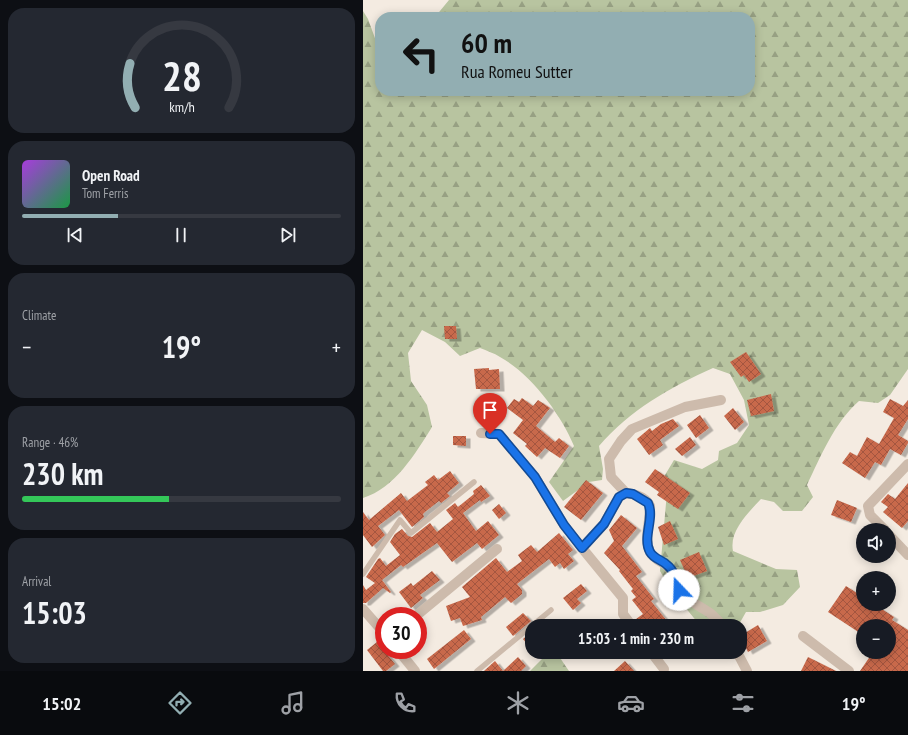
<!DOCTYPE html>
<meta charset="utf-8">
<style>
:root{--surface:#171b24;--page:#242831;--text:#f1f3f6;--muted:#9ea1a6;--line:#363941;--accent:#92aeb2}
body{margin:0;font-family:"PT Sans Narrow",sans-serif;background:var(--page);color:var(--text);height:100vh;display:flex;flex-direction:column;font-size:15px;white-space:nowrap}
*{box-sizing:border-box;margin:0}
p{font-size:13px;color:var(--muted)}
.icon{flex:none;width:22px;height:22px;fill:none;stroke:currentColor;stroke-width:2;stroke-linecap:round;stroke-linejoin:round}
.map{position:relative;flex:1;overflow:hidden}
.drawer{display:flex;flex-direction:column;gap:8px;padding:8px;background:#0d0f14;width:363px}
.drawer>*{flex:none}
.top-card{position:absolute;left:12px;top:12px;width:380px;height:84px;border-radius:16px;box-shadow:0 2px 10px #0003;background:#92aeb2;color:#111;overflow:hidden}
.fabs{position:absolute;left:493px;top:523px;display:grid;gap:8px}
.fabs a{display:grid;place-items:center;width:40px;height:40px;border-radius:50%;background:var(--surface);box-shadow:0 2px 10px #0003;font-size:20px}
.speed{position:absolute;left:12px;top:607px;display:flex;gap:8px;font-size:20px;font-weight:700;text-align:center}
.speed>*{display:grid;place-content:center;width:52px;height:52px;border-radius:50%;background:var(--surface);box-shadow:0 2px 10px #0003;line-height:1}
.speed .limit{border:6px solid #d22;background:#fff;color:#111}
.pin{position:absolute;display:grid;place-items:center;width:34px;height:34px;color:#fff;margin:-41px -17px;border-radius:50% 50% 50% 0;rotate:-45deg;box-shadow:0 0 4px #0007}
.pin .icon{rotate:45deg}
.me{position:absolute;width:44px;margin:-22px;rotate:339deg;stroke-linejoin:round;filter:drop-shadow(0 0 3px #0008)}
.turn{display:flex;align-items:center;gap:14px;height:84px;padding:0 20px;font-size:18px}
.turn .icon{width:52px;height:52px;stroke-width:2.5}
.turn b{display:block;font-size:28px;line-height:34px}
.big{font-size:30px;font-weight:700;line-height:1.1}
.drawer .widget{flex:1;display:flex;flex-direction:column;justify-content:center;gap:6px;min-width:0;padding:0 14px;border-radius:16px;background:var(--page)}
.drawer .dial{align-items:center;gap:0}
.dial svg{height:104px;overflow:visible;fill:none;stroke:var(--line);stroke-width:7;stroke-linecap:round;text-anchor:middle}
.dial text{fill:var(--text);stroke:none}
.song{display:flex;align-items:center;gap:12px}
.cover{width:48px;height:48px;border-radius:6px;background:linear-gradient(135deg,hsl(280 70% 55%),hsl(140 70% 35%))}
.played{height:4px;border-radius:2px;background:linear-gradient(90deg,var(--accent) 30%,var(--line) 30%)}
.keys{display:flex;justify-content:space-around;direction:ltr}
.heat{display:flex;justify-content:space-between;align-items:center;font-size:22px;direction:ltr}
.charge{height:6px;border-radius:3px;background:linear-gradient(90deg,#34c759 46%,var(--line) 0)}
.trip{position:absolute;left:162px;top:619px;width:222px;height:40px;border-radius:16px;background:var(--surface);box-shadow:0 2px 10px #0003;font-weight:700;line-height:40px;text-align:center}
.tab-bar{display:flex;height:64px;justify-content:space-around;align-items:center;background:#090b0e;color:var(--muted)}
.tab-bar .icon{width:28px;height:28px}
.tab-bar .current{color:var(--accent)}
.tab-bar b{font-size:18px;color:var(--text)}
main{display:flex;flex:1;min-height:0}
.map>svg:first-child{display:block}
.forest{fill:url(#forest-firs)}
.building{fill:url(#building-cross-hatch);filter:url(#shadow)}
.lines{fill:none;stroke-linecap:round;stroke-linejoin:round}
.service{stroke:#cdbbac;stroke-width:5.5}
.minor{stroke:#cdbbac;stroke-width:10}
.route-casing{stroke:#114b97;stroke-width:10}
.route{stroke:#1a73e8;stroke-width:7}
</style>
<main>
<section class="drawer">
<div class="widget dial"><svg viewBox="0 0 100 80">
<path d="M14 69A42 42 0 1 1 86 69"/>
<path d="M14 69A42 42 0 0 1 10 35" stroke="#92aeb2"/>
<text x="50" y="56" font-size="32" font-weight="700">28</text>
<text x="50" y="72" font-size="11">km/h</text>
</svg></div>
<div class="widget">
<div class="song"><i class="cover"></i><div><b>Open Road</b><p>Tom Ferris</p></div></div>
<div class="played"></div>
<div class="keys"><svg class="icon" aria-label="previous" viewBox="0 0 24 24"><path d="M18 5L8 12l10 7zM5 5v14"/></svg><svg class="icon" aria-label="pause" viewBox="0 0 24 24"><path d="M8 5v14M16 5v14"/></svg><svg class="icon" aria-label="next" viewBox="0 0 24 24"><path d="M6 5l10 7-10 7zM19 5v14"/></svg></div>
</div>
<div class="widget"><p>Climate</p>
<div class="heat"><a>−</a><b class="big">19°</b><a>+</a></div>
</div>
<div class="widget"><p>Range · 46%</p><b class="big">230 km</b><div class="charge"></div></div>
<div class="widget"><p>Arrival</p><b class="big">15:03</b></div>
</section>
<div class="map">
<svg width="545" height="671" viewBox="0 0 545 671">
<defs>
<pattern id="forest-firs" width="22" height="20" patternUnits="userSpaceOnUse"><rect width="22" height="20" fill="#b8c4a0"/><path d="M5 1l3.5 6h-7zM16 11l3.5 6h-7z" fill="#97a083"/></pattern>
<pattern id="building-cross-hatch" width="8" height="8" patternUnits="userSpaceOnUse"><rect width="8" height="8" fill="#c8694b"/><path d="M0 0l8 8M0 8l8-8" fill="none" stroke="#a4573f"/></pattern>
<filter id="shadow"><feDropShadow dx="4.5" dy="2.5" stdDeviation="0" flood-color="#0004"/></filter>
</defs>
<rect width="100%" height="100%" fill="#f4ebe1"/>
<!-- forest -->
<g class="forest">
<path d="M 86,0 L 545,0 L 545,369 L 527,395 L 515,403 L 496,401 C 471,423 458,456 444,485 L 450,497 L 439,511 L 420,511 L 411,502 L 398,499 C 385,513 366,531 370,551 L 413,569 L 434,570 L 437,587 L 420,605 L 397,612 L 383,612 L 375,626 L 341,626 L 335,623 L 308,590 L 297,571 L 304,492 L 302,475 L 311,460 L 339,469 L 355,460 L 356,451 L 374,443 L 386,425 L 381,400 L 367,374 L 350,368 C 306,388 267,410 236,446 L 240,469 L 239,480 L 226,482 L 200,501 L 186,482 L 211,446 C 198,414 168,374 137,357 C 131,353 124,351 117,348 L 97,356 L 82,342 L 59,330 L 45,353 L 48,381 L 64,405 L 69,427 C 52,454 32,488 0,498 L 0,11 L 5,19 L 17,52 L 17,91 L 387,91 L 387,17 L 72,17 Z"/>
<path d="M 186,652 L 193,652 L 206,671 L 167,671 Z"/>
</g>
<!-- building -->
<g class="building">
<path d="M 81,326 L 93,326 L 94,339 L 82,339 Z"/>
<path d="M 383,352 L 398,374 L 386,382 L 381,375 L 378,377 L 367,362 Z"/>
<path d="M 126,368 L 126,370 L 136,369 L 137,389 L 113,389 L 111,369 Z"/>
<path d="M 408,394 L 411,411 L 388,416 L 384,400 Z"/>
<path d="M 159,398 L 170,406 L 175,400 L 187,408 L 173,426 L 192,442 L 196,438 L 206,446 L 197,458 L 182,448 L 174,457 L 162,446 L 164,444 L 150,433 L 160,420 L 144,408 L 151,399 L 156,402 Z"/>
<path d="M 527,399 L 540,406 L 545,400 L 545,419 L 535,435 L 545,441 L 545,443 L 538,455 L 527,449 L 518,465 L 512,462 L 502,478 L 479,463 L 487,452 L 494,456 L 504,437 L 516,444 L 531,418 L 520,412 Z"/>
<path d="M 370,408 L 381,422 L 372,430 L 361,416 Z"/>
<path d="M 337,415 L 346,428 L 333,438 L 324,425 Z"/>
<path d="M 310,419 L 316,426 L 297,440 L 300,445 L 286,455 L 274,439 L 287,428 L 289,431 L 298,424 Z"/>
<path d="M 90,436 L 103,436 L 103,446 L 90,445 Z"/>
<path d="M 327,437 L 333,445 L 319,456 L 312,449 Z"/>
<path d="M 292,469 L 327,493 L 315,509 L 294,495 L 296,492 L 282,482 Z"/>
<path d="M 87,471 L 96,483 L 84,493 L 87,496 L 78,503 L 76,501 L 62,512 L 60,514 L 61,517 L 49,527 L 36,510 L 15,526 L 22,535 L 9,547 L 0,535 L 0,512 L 6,520 L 38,493 L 44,501 L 65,485 L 62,482 L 71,475 L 75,480 Z"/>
<path d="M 223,480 L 240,493 L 218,520 L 201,507 Z"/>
<path d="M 545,483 L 545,521 L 539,528 L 520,512 L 525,507 L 518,502 L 525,494 L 532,499 Z"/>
<path d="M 118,485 L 127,496 L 118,502 L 117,500 L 100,513 L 113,531 L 125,521 L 136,535 L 119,549 L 114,543 L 89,562 L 74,543 L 40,567 L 38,565 L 19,580 L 28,592 L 27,593 L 20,588 L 3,603 L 0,603 L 0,585 L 3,590 L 12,583 L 3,577 L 15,559 L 17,558 L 23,566 L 37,555 L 27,542 L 32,534 L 39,529 L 45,536 L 49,537 L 67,523 L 74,532 L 90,519 L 83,510 L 92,503 L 95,507 L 111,494 L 110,491 Z"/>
<path d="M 474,500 L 494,508 L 488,522 L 468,515 Z"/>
<path d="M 136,504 L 143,513 L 136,519 L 129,510 Z"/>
<path d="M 258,515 L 274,528 L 259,546 L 279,572 L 273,576 L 291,599 L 288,601 L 308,626 L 279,626 L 273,619 L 280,614 L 269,600 L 273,597 L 268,591 L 270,589 L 256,571 L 257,570 L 241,553 L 251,541 L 246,530 Z"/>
<path d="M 307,521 L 315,539 L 301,545 L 295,527 Z"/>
<path d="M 196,533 L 210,550 L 205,554 L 211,561 L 201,569 L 197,563 L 192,567 L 186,559 L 154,584 L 159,590 L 159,594 L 148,603 L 142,597 L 118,617 L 119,620 L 100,626 L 97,618 L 88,621 L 83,606 L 107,597 L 99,587 L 133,558 L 144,572 L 159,561 L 155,555 L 168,545 L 174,552 Z"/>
<path d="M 336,552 L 344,571 L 325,578 L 317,560 Z"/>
<path d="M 69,571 L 77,580 L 57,595 L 60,598 L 48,608 L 36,592 L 48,583 L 50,586 Z"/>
<path d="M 218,584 L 224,591 L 214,599 L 218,603 L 210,610 L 200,598 Z"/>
<path d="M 483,586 L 500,597 L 500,604 L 511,604 L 531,617 L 529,620 L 545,630 L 545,671 L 497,671 L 510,652 L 526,652 L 526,626 L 500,626 L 500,635 L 465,612 Z"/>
<path d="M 160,613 L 168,621 L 150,636 L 143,627 Z"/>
<path d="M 395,625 L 404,641 L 385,652 L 377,636 Z"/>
<path d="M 101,630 L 108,639 L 71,669 L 64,659 Z"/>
<path d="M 169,631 L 169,650 L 160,639 Z"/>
<path d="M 14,642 L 32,664 L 23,671 L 20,671 L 4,650 Z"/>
<path d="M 155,657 L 163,666 L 158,671 L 121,671 L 132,661 L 140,671 Z"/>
<path d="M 445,657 L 473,671 L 438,671 Z"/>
<path d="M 262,661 L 271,671 L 251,671 Z"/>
</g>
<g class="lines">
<!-- service -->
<g class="service">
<path d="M 0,574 L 37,520 L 48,533 L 111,482"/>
<path d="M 114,671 L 188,610"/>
</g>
<!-- minor -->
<g class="minor">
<path d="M 118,433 L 136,434 L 172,477 L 201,525 L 219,548"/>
<path d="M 263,493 L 248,477 L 246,459 L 258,441 L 269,429 L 322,407 L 358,400"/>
<path d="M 522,530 L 507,515 L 505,506 L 545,464"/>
<path d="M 526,535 L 545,555"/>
<path d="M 0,609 L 21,633"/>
<path d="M 53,616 L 134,549"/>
<path d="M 269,626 L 260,614 L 260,598 L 219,548 L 241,524 L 256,497 L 263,493 C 271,494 283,497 287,506 C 288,520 280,538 287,552 C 292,562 306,563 311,574 C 315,583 315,592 324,598 C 336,608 351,612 359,626"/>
<path d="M 440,636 L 486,671"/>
<path d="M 35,650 L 52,671"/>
<path d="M 288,652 L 301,669"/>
<path d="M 374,652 L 384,671"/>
</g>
</g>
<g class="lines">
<defs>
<path id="route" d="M 127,434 L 136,434 L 172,477 L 201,525 L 219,548 L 241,524 L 256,497 L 263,493 L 270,494 L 285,503 C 292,518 279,537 287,552 C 291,559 299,560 304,565 C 312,571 314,582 316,590"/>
</defs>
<!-- route casing -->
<use href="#route" class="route-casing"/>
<!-- route -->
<use href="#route" class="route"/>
</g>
</svg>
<div class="fabs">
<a><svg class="icon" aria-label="sound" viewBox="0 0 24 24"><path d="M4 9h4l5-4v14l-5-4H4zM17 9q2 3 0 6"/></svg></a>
<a>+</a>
<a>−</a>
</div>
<div class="speed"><div class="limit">30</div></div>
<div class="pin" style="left:127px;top:434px;background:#d93025"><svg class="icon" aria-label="arrive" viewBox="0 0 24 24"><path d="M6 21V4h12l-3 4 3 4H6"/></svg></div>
<svg class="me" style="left:316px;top:590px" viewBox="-20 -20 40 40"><circle r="19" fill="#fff"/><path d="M0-13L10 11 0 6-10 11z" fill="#1a73e8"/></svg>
<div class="trip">15:03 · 1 min · 230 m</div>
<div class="top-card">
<div class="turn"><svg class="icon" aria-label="left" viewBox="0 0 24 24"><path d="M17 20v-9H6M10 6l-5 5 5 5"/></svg><div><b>60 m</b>Rua Romeu Sutter</div></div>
</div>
</div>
</main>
<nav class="tab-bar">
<b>15:02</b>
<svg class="icon current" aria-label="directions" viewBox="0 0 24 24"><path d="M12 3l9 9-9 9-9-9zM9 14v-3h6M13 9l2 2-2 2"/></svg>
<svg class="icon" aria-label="music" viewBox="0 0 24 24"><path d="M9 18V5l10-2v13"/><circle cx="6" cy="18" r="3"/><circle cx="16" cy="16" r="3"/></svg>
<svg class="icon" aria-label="phone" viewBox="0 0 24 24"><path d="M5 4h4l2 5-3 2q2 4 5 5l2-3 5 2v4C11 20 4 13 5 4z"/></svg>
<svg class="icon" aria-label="climate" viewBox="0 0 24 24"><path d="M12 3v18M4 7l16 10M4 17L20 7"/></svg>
<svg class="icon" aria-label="car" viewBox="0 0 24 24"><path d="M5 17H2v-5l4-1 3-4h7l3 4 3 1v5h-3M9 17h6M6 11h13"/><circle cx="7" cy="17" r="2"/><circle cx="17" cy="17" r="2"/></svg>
<svg class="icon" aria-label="filters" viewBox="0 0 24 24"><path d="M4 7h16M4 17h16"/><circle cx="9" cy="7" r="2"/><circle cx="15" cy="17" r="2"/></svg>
<b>19°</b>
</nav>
